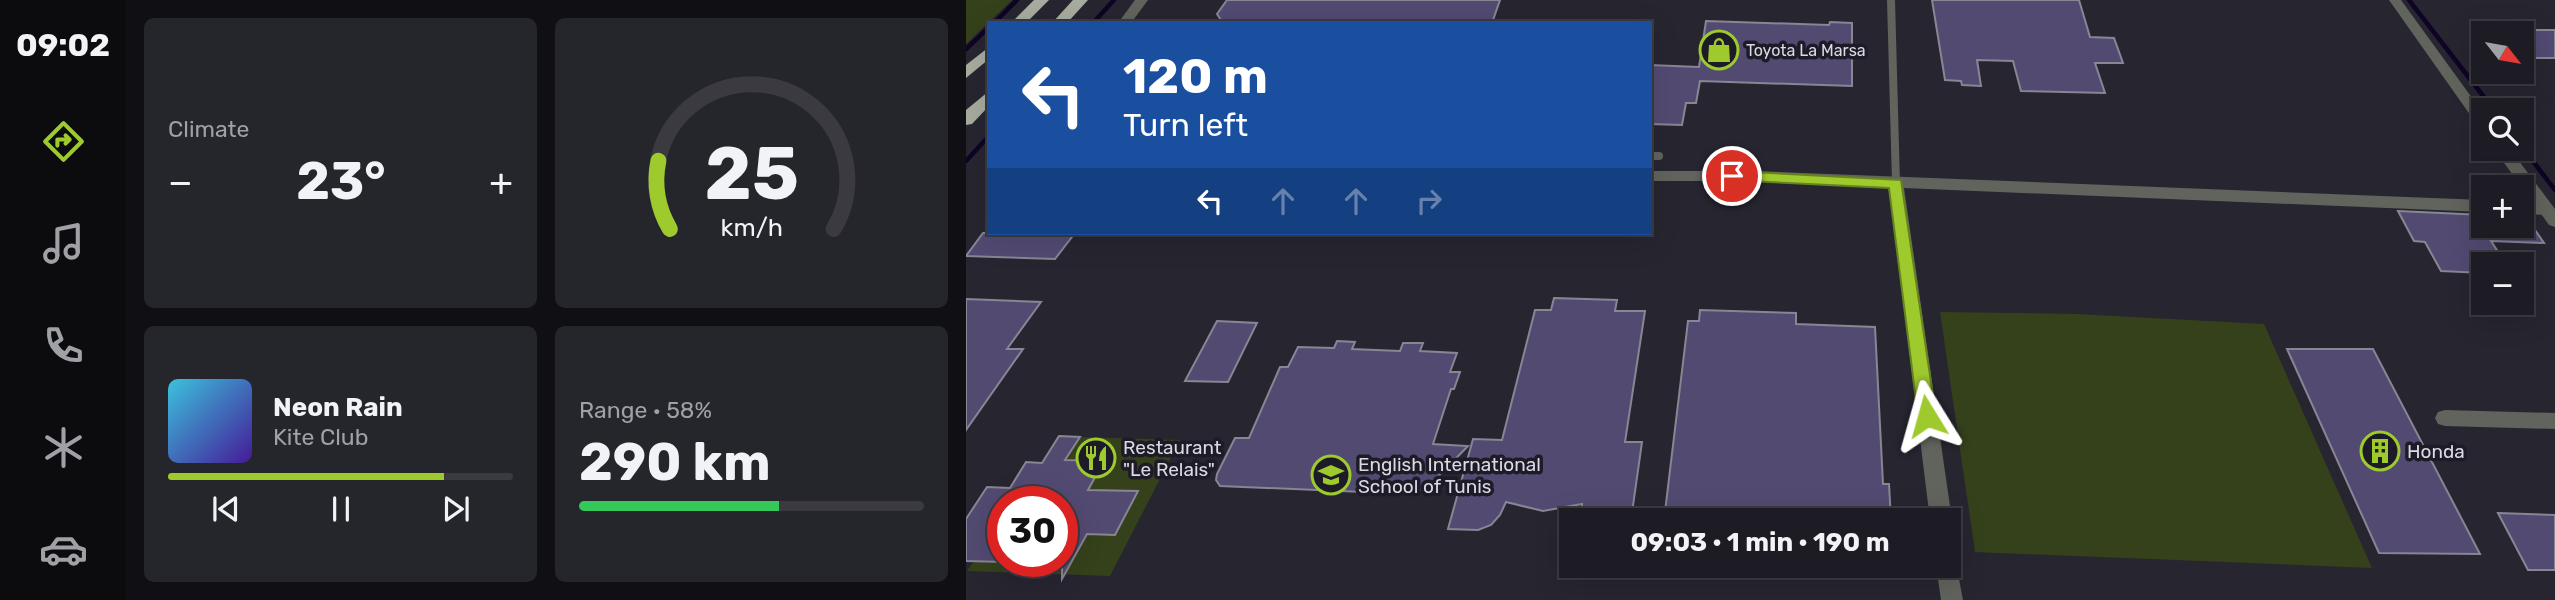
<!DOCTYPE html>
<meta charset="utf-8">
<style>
:root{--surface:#1d1c24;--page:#25252c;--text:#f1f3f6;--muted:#a0a1a6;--line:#3b3a41;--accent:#9eca2e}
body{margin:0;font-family:Rubik,sans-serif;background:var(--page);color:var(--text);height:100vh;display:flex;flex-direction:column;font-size:26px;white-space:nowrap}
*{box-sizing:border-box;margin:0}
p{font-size:23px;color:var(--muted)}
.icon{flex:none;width:38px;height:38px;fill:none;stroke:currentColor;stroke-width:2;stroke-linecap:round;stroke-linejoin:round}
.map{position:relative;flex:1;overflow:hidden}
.sheet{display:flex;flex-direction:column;gap:18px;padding:18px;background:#100f14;width:840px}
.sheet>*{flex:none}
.banner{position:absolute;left:21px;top:21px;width:665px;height:214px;border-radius:0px;box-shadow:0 7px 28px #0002,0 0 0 2px var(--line);background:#1a4fa0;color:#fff;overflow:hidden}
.needle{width:46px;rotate:121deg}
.fabs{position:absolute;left:1505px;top:21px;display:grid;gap:14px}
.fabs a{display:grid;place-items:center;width:63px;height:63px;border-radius:0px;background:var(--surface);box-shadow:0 7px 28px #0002,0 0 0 2px var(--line);font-size:35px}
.speed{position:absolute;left:21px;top:486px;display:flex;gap:14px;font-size:35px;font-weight:700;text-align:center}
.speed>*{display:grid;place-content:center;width:91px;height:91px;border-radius:50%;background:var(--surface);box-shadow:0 7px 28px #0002,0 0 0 2px var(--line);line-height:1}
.speed .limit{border:10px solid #d22;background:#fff;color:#111}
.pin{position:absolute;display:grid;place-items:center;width:60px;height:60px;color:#fff;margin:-30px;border:4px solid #fff;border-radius:50%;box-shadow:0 2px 7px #0007}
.me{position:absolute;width:77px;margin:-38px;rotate:352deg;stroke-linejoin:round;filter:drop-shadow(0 0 5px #0008)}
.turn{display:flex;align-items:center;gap:24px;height:147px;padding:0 21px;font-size:32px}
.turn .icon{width:91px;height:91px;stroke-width:2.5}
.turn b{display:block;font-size:49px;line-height:60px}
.lanes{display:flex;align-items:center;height:66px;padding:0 21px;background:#0003;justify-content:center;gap:35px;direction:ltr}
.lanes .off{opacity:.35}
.big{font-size:52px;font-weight:700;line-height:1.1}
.sheet .widget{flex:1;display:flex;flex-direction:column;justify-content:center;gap:10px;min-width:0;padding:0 24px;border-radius:10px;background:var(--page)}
.sheet .dial{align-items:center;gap:0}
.dial svg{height:182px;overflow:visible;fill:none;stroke:var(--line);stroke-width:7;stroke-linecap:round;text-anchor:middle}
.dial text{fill:var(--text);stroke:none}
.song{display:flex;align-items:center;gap:21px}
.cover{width:84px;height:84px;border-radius:10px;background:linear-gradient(135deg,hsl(190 70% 55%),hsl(260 70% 35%))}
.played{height:7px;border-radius:4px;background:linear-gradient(90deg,var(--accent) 80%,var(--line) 80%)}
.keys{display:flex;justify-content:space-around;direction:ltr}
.heat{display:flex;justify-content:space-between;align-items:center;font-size:38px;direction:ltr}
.charge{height:10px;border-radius:5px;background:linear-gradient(90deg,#34c759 58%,var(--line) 0)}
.sheet .tiles{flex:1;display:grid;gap:18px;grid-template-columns:repeat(2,1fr)}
.trip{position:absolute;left:593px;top:508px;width:402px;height:70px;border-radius:0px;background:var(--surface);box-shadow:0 7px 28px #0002,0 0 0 2px var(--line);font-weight:700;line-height:70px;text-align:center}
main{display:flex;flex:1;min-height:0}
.tabs{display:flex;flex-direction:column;width:126px;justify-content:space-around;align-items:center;background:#0c0b0e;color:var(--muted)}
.tabs .icon{width:49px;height:49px}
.tabs .on{color:var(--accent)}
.tabs b{font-size:32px;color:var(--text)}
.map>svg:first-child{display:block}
.green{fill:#35411b}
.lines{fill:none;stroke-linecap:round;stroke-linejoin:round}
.stream{stroke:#0f0425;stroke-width:4.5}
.building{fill:#534a72;stroke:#888594;stroke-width:2}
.service{stroke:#61635d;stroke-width:8}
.minor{fill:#61635d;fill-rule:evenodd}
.tertiary{fill:#61635d;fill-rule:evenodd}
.trunk{fill:#a6ac9e;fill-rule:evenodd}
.route{fill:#9eca2e;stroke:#67831e;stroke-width:2}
.labels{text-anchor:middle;stroke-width:7;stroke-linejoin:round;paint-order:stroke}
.far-poi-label{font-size:16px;fill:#dbd9e1;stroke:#1d1b27;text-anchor:start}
.poi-label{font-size:19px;fill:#dbd9e1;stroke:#1d1b27;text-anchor:start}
</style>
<main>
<nav class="tabs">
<b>09:02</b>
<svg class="icon on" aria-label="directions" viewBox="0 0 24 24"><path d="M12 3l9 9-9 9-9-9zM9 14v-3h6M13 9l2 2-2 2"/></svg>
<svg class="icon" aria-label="music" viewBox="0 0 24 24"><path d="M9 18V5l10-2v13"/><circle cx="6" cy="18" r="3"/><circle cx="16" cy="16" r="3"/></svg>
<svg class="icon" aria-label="phone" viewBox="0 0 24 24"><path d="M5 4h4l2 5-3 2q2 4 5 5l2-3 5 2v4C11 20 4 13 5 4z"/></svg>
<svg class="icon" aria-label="climate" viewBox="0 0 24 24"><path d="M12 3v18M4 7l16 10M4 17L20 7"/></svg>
<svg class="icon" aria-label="car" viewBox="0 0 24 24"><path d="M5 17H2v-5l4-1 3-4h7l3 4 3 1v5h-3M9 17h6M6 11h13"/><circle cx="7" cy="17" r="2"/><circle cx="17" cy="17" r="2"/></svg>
</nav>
<section class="sheet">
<div class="tiles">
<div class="widget"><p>Climate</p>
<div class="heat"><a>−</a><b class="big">23°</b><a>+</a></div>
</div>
<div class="widget dial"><svg viewBox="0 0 100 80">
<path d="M14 69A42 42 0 1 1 86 69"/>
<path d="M14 69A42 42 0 0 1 9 39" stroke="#9eca2e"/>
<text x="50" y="56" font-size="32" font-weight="700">25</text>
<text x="50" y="72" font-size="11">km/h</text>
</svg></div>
<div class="widget">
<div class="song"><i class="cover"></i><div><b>Neon Rain</b><p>Kite Club</p></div></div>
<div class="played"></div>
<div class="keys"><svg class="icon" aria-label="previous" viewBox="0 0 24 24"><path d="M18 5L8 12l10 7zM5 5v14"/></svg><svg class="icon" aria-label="pause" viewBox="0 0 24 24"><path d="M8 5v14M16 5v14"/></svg><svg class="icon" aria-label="next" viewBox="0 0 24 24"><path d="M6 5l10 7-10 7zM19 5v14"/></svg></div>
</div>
<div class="widget"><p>Range · 58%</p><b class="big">290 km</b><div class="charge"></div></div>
</div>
</section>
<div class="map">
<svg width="1589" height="600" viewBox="0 0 1589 600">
<rect width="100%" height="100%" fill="#272530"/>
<!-- green -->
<g class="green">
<path d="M 0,0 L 46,0 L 0,44 Z"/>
<path d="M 974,312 L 1111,314 L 1298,324 L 1406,568 L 1009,552 Z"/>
<path d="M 114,437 L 214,440 L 144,576 L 1,571 L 8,561 L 104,564 L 121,534 L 149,535 L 171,492 L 122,490 L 138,462 L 99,460 Z"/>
</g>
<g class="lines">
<!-- stream -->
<g class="stream">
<path d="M 1443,0 L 1528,110"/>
<path d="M 28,23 L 51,0"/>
<path d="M 127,23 L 148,0"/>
<path d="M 0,49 L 23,27"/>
<path d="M 1556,147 L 1589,190"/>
<path d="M 0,161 L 23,136"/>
</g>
</g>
<!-- building -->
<g class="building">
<path d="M 261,0 L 534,0 L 526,23 L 257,23 L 251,14 Z"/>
<path d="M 966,0 L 1113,0 L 1124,37 L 1148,38 L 1157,63 L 1129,63 L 1139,93 L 1055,91 L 1047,61 L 1011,60 L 1015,86 L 996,85 L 995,81 L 979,80 Z"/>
<path d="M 740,21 L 863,25 L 864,22 L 886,23 L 886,86 L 734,81 L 730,103 L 720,103 L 716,125 L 684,124 L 684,65 L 733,67 Z"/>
<rect x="1556" y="30" width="33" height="28"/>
<path d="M 1432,211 L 1517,215 L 1517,226 L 1556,226 L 1556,217 L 1560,217 L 1578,243 L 1525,241 L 1540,264 L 1517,264 L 1517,273 L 1475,271 L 1459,242 L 1448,241 Z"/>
<path d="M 17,233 L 109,233 L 89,259 L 0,256 Z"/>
<path d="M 588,298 L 651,300 L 649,311 L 679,311 L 659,442 L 676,442 L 665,520 L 616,520 L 616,504 L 577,511 L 540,502 L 534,515 L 525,525 L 512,530 L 482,529 L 507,439 L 536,440 L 569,310 L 585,310 Z"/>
<path d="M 0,299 L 75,302 L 41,349 L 57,349 L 0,430 Z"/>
<path d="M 734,310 L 830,313 L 830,324 L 909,327 L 917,484 L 923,484 L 925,520 L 698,520 L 722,321 L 733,321 Z"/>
<path d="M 251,321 L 291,323 L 262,382 L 219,381 Z"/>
<path d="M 371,341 L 389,342 L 386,349 L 434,351 L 437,343 L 457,343 L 454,351 L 491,353 L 484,372 L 494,372 L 488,389 L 485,389 L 467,444 L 502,446 L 462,487 L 445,494 L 254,486 L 250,480 L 251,474 L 269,438 L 283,438 L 314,367 L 322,367 L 332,347 L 368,348 Z"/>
<path d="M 1321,349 L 1407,349 L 1514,554 L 1413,553 Z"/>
<path d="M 93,436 L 114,437 L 99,460 L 138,461 L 122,490 L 172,491 L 149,535 L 121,534 L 96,579 L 96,502 L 37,502 L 37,562 L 0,561 L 0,519 L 21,487 L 44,488 L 60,462 L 76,463 Z"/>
<path d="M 1532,513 L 1589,515 L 1589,570 L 1562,570 Z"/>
</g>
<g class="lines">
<!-- service -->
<g class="service">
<path d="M 925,0 L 930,183"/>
<path d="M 684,156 L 693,156"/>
</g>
<!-- minor -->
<g class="minor">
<path d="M 169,0 L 182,0 L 165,23 L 152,23 Z"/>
<path d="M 684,171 L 790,171 L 1517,200 L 1517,212 L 938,188 L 986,520 L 984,525 L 984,520 L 964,520 L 923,187 L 790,181 L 684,181 Z"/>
<path d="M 1556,202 L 1580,203 L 1588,209 L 1580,215 L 1556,214 Z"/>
<path d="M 1479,410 L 1589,413 L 1589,429 L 1479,426 L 1472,424 L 1469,418 L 1472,412 Z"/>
<path d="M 984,555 L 989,558 L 997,600 L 975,600 L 970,565 L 984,565 Z"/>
</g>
<!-- tertiary -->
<g class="tertiary">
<path d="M 1423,0 L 1435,0 L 1517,113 L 1517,128 L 1512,126 Z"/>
<path d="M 1528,149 L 1544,149 L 1589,209 L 1589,227 L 1583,225 Z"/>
</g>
<!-- trunk -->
<g class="trunk">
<path d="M 68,0 L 83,0 L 60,23 L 45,23 Z"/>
<path d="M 107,0 L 122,0 L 101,23 L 86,23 Z"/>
<path d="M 23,47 L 23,59 L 0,78 L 0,65 Z"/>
<path d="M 23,91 L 23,106 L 6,124 L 0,125 L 0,110 Z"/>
</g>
</g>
<!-- route -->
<path class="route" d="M 766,171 L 935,180 L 970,416 L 967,422 L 961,424 L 952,416 L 923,188 L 761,180 L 761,173 Z"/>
<!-- icons -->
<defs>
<symbol id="shop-ring" viewBox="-11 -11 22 22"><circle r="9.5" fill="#1d1b27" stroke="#9eca2e" stroke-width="1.5"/><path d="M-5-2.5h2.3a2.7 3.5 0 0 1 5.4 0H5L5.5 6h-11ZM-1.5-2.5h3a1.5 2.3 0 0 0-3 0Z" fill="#9eca2e"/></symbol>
<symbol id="building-ring" viewBox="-11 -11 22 22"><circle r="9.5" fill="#1d1b27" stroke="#9eca2e" stroke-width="1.5"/><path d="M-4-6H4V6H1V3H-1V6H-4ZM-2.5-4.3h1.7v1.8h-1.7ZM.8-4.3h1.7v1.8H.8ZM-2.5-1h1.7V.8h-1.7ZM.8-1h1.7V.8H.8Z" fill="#9eca2e"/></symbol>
<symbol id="restaurant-ring" viewBox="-11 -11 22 22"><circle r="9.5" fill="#1d1b27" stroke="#9eca2e" stroke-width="1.5"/><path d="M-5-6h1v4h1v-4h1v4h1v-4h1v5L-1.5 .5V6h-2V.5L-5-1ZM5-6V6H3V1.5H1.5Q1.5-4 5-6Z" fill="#9eca2e"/></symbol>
<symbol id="school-ring" viewBox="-11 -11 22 22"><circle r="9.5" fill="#1d1b27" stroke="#9eca2e" stroke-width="1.5"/><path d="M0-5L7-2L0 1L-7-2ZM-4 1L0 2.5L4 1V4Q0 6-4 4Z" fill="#9eca2e"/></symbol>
</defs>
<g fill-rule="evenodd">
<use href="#shop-ring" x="731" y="28" width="44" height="44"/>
<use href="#building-ring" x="1392" y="429" width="44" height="44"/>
<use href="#restaurant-ring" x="108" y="436" width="44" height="44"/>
<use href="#school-ring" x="343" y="453" width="44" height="44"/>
</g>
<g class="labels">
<!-- far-poi labels -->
<g class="far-poi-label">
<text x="780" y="56">Toyota La Marsa</text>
</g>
<!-- poi labels -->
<g class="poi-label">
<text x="157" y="454">Restaurant<tspan x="157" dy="22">"Le Relais"</tspan></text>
<text x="1441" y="458">Honda</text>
<text x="392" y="471">English International<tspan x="392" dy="22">School of Tunis</tspan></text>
</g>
</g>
</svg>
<div class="fabs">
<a><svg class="needle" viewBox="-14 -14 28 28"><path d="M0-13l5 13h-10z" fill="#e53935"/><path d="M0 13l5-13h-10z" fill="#a0a1a6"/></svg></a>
<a><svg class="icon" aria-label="search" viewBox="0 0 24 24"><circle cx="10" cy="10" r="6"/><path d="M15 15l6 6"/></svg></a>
<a>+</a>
<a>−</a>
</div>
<div class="speed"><div class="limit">30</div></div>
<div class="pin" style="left:766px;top:176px;background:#d93025"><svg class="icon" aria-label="arrive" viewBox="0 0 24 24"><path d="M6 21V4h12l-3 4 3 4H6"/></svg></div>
<svg class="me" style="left:961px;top:416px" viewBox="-20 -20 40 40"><path d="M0-17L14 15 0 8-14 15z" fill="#9eca2e" stroke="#fff" stroke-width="4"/></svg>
<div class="trip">09:03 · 1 min · 190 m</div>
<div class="banner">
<div class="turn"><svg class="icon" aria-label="left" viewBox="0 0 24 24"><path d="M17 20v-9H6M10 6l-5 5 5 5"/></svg><div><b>120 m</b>Turn left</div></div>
<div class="lanes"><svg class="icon" aria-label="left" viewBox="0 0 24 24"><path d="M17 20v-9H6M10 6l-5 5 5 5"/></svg><svg class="icon off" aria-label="ahead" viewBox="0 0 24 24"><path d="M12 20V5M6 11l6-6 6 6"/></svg><svg class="icon off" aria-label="ahead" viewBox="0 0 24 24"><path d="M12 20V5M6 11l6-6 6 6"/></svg><svg class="icon off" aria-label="right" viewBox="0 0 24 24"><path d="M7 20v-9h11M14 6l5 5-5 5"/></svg></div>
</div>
</div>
</main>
